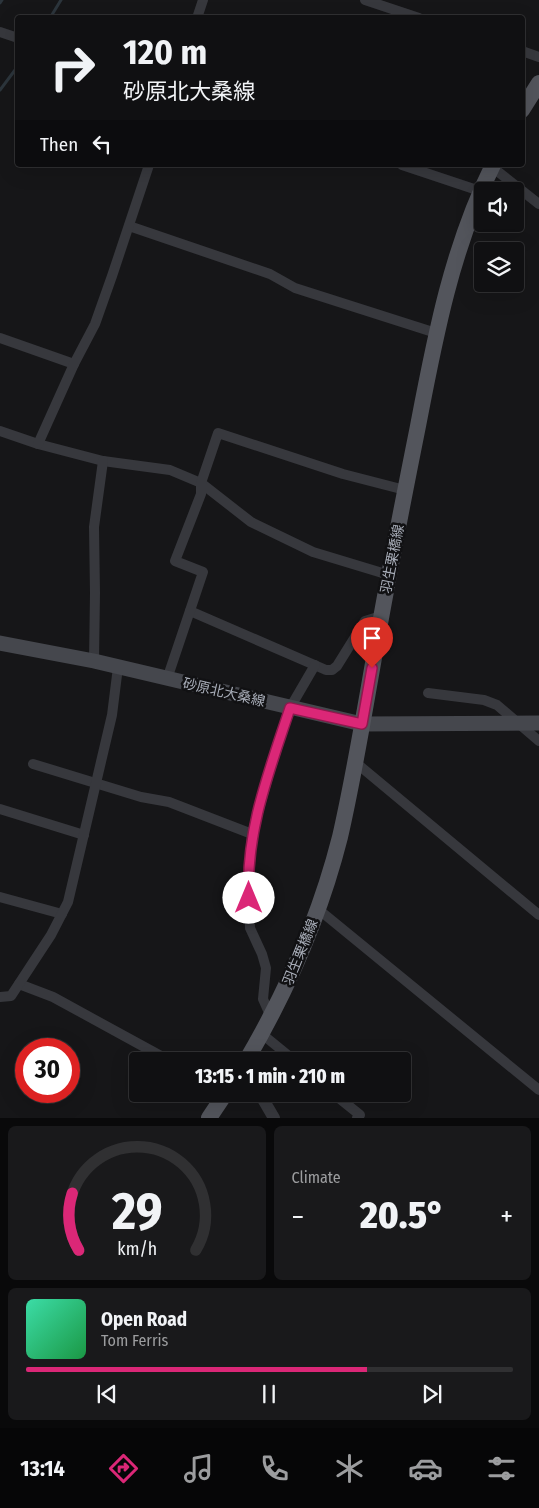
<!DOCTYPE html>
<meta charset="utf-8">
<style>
:root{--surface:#101012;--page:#19191b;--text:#f1f3f6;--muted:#9c9d9f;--line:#303032;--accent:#db2777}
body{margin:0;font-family:"Fira Sans Condensed","Noto Sans JP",sans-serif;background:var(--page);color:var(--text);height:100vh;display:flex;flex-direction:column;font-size:19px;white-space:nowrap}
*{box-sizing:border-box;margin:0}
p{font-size:16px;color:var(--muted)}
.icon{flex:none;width:28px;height:28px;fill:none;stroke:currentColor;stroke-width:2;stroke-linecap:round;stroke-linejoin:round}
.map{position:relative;height:1118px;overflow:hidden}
.panel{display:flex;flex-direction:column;gap:8px;padding:8px;background:#09090a;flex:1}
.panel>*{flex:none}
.banner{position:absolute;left:15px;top:15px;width:510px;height:152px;border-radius:5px;box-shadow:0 5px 20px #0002,0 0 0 1px var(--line);background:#101012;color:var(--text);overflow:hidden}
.controls{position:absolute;left:474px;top:182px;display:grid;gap:10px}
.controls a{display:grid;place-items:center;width:50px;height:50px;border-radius:5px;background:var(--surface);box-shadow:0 5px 20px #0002,0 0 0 1px var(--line);font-size:25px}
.speed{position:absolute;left:15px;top:1038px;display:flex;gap:10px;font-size:25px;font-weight:700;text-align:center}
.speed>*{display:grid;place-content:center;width:65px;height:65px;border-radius:50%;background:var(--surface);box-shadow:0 5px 20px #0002,0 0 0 1px var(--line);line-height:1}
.speed .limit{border:8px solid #d22;background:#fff;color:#111}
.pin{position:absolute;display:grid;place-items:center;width:42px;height:42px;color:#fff;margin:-51px -21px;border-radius:50% 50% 50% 0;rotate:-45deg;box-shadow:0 0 5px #0007}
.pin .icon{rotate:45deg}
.me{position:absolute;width:55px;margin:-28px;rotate:0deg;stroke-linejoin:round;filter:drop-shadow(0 0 4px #0008)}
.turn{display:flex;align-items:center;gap:18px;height:105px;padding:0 25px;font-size:22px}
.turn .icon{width:65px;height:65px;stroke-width:2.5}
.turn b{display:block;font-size:35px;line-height:42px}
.then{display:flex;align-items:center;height:48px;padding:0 25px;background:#0003;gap:10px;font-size:19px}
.big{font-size:38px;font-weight:800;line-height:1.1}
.panel .widget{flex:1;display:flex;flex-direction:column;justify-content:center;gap:8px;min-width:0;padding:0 18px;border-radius:8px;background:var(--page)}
.panel .dial{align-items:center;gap:0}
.dial svg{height:130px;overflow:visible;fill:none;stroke:var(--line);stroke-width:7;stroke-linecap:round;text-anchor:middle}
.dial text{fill:var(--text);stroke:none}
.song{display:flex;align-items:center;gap:15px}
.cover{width:60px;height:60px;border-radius:8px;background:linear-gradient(135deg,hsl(160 70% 55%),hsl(140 70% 35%))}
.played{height:5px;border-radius:2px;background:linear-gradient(90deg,var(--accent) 70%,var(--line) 70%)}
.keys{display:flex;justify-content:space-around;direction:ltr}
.heat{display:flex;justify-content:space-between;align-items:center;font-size:28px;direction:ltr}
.panel .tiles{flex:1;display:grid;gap:8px;grid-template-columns:1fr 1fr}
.widget:last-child{grid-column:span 2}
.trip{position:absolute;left:129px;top:1052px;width:282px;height:50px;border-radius:5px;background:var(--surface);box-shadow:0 5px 20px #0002,0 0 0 1px var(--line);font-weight:800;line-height:50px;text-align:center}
.tab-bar{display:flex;height:80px;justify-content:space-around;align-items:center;background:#060607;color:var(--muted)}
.tab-bar .icon{width:35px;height:35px}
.tab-bar .on{color:var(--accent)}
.tab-bar b{font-size:22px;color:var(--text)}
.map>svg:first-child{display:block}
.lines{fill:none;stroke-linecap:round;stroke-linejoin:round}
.stream{stroke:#2c353c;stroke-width:3}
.minor{stroke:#37383d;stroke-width:10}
.tertiary{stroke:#37383d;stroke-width:12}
.secondary{stroke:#45474d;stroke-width:15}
.primary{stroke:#53555c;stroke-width:16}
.route-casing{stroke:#8e194d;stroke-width:12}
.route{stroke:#db2777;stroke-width:9}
.labels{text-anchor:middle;stroke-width:5;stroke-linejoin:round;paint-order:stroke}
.street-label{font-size:14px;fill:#a8adb8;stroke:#111113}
</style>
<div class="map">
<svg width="539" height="1118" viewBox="0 0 539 1118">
<rect width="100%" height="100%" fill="#161618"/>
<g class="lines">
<!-- stream -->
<g class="stream">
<path d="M 0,3 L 2,0"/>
<path d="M 50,18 L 61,0"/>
<path d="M 0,90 L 18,66"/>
</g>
<!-- minor -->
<g class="minor">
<path d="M 365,0 L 419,18"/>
<path d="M 197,18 L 203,0"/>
<path d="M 0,32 L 18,38"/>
<path d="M 522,51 L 539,57"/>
<path d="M 402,165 L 480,191"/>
<path d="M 492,167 L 539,204"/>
<path d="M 129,226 L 270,274 L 295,288 L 436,333"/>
<path d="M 0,338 L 74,364"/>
<path d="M 0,431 L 38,444 L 103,461 L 170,470 L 201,483 L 251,522 L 313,552 L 389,575"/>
<path d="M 38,444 L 74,364 L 95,324 L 112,276 L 149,165"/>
<path d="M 190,611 L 326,670 L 332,670 L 337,666 L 365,621 L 381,616"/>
<path d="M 94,661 L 95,593 L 94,527 L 103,461"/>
<path d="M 167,679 L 203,572 L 175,561 L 201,494 L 201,483 L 218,433 L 343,474 L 405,490"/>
<path d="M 428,693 L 484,700 L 497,705 L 539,741"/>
<path d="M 355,762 L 539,915"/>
<path d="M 33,764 L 141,797 L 169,802 L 252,834"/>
<path d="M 0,809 L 84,835"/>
<path d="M 0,897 L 62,914"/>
<path d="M 318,909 L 539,1090"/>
<path d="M 19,984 L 53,997 L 170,1061"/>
<path d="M 0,997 L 11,996 L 51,935 L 68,902 L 112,715 L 118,667"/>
<path d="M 271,1017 L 263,999 L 266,968 L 262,954 L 250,928 L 248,882 L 252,834 L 269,774 L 290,708 L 315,665"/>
<path d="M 262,1034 L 295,1061"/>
<path d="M 334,1094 L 360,1115 L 357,1118"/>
</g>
<!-- tertiary -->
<path class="tertiary" d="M 260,1094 L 274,1118"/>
<!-- secondary -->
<path class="secondary" d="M 0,643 L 94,661 L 362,724 L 539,723"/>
<!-- primary -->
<g class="primary">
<path d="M 522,110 L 539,83"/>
<path d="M 246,1061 C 287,991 320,916 340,837 C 354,776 364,714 375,652 C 388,577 403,501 418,426 C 435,337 452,247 493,165"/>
<path d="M 209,1118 L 225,1094"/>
</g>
</g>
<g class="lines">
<defs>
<path id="route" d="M 249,898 C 245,832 270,769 290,708 L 362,724 L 372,668"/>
</defs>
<!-- route casing -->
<use href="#route" class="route-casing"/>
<!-- route -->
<use href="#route" class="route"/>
</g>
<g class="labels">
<!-- street labels -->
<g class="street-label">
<text transform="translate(392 559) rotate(-79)" y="5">羽生栗橋線</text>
<text transform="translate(224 692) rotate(13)" y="5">砂原北大桑線</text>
<text transform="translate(300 952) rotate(-68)" y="5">羽生栗橋線</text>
</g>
</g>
</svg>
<div class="controls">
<a><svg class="icon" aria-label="sound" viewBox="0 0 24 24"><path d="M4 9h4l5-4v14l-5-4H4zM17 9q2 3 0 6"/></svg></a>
<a><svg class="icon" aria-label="layers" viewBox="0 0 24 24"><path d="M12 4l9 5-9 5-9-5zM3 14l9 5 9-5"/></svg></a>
</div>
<div class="speed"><div class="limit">30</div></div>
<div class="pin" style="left:372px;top:668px;background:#d93025"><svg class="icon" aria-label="arrive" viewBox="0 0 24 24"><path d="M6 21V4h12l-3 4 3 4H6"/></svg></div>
<svg class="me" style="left:249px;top:898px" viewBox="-20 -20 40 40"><circle r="19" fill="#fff"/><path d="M0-13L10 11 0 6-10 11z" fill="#db2777"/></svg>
<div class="trip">13:15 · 1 min · 210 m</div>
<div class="banner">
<div class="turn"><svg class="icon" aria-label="right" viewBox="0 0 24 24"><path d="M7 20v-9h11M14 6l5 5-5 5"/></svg><div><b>120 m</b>砂原北大桑線</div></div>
<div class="then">Then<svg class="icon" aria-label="left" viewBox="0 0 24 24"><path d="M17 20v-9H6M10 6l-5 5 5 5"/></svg></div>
</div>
</div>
<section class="panel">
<div class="tiles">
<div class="widget dial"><svg viewBox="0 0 100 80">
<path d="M14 69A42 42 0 1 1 86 69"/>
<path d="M14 69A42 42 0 0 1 10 34" stroke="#db2777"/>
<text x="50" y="56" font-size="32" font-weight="700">29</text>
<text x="50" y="72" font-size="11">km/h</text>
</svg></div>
<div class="widget"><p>Climate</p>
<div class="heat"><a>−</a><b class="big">20.5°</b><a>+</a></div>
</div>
<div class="widget">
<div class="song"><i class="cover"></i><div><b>Open Road</b><p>Tom Ferris</p></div></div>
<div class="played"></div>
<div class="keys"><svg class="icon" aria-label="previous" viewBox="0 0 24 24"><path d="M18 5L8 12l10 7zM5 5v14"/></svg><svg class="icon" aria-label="pause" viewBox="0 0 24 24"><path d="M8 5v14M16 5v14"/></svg><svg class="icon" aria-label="next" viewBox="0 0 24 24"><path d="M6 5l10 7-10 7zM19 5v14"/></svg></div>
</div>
</div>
</section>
<nav class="tab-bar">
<b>13:14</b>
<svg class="icon on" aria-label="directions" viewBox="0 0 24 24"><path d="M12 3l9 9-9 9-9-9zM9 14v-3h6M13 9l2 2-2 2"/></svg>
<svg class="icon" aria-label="music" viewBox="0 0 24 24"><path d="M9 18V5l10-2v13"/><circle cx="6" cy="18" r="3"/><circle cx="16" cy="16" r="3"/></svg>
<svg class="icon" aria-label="phone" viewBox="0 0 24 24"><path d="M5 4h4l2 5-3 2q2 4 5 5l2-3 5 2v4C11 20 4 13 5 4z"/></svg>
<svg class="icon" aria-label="climate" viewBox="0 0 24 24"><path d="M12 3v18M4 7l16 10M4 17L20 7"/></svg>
<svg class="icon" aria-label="car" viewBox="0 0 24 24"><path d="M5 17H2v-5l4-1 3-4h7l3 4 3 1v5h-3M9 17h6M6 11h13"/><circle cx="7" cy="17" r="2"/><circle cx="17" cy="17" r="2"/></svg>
<svg class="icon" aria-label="filters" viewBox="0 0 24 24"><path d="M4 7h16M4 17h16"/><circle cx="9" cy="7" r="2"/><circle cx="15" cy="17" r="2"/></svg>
</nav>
